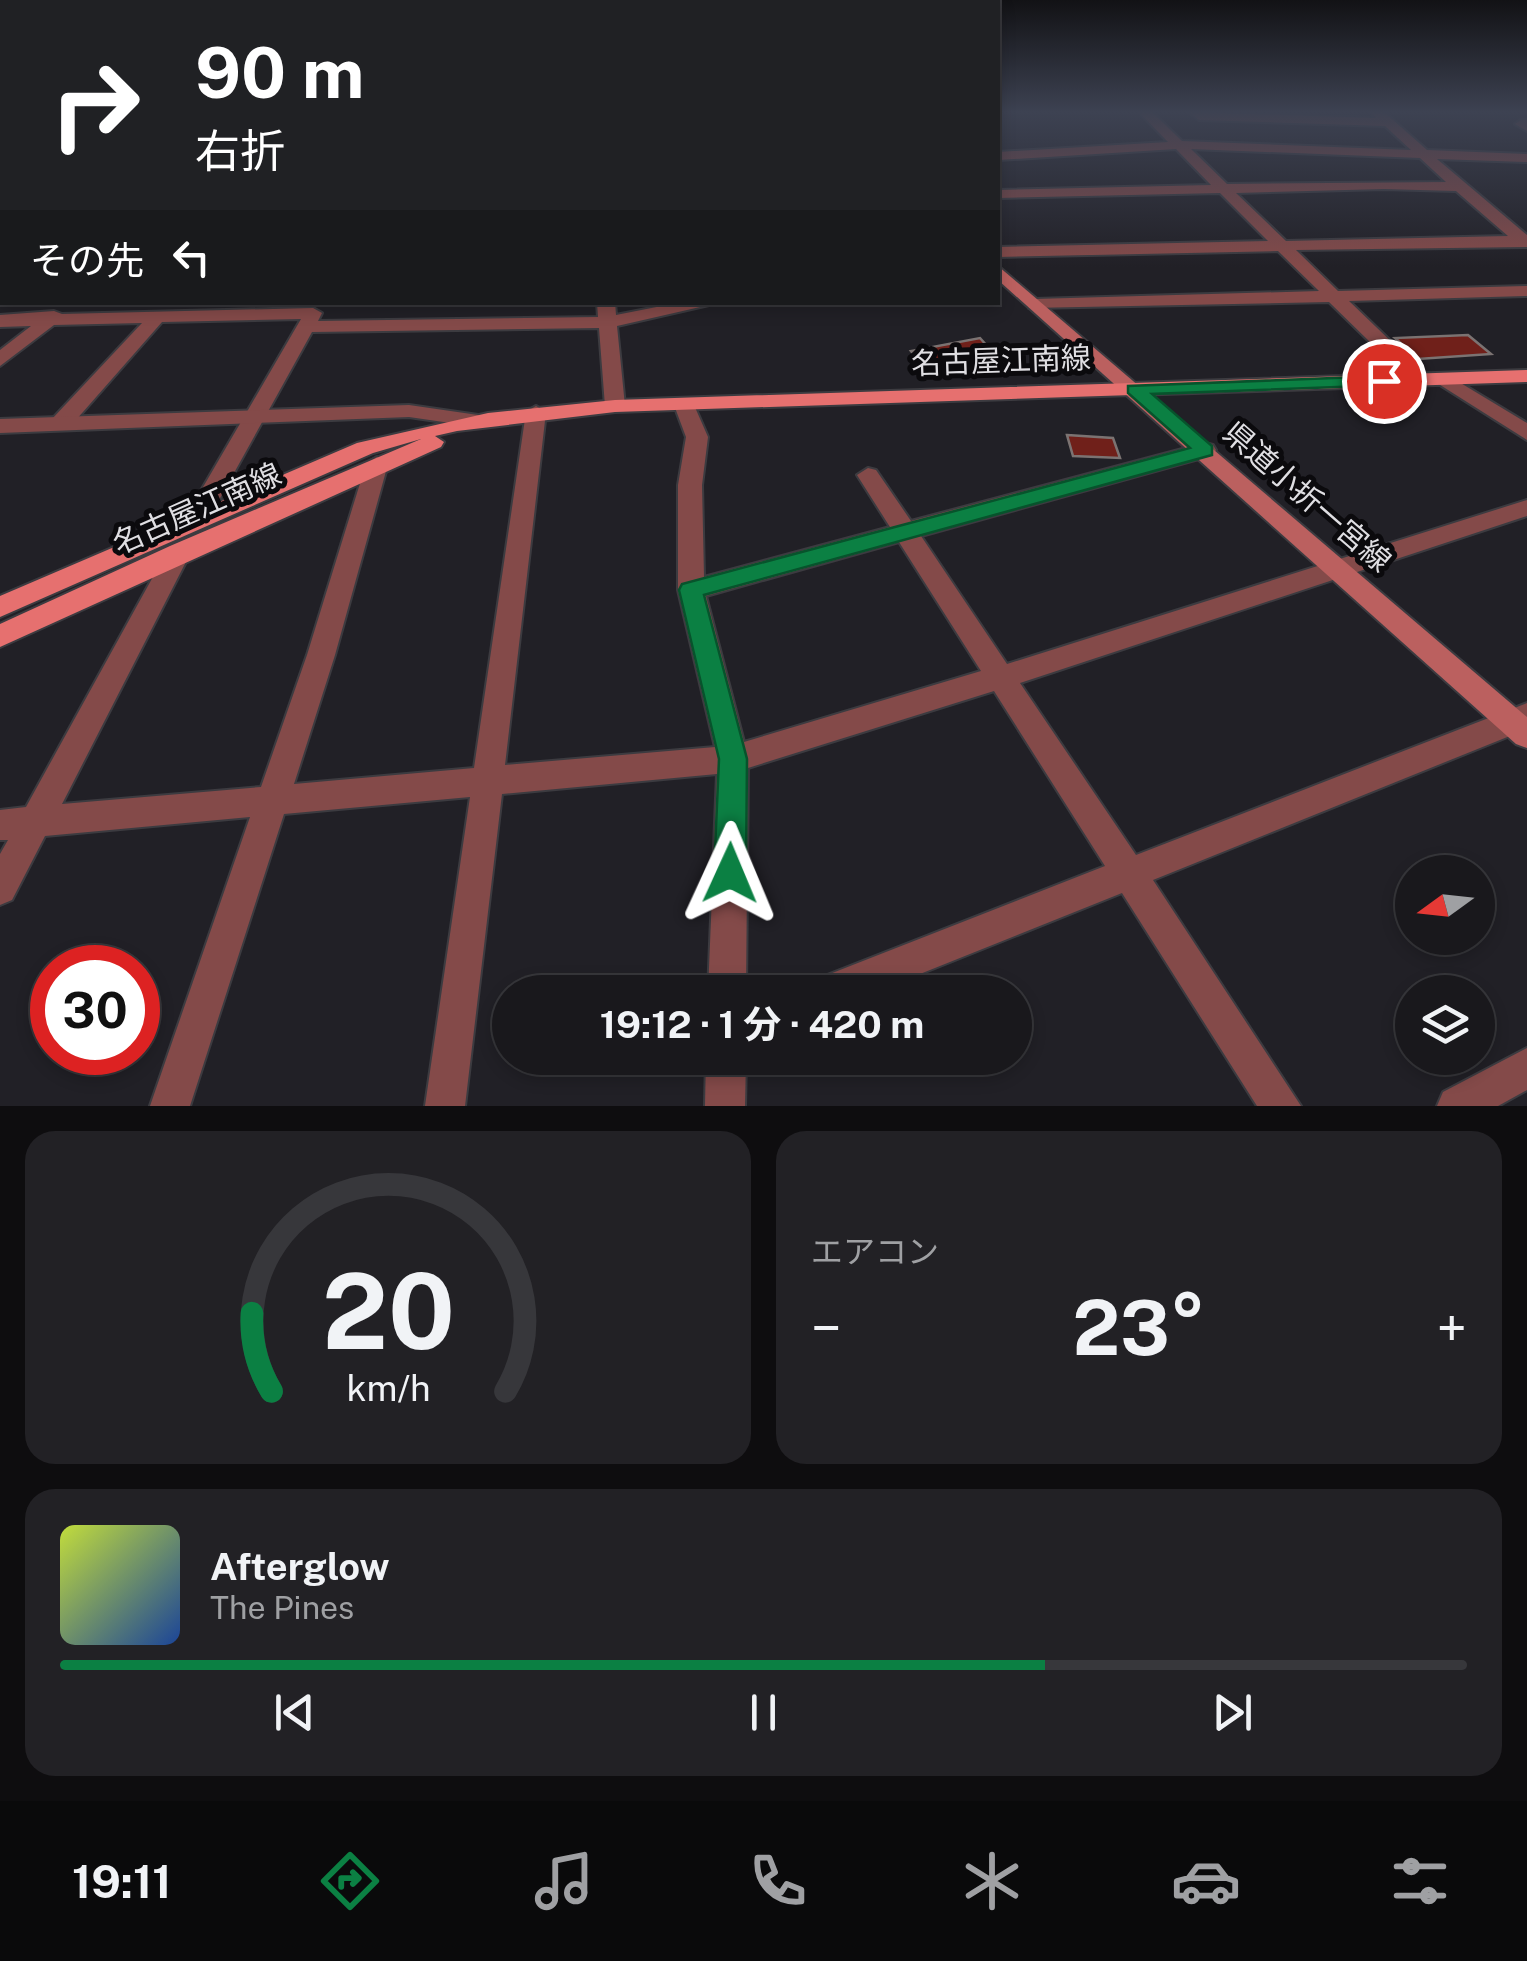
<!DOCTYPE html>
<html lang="ja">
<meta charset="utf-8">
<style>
:root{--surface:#19181c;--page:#222125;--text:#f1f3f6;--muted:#9fa0a3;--line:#37373b;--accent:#0b8043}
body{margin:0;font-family:"Public Sans","Noto Sans JP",sans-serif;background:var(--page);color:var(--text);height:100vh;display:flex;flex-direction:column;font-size:38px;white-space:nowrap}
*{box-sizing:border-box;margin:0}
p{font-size:32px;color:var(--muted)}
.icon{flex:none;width:55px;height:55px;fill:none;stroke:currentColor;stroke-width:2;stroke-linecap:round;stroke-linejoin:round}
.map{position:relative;height:1106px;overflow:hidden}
.details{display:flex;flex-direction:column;gap:25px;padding:25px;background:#0e0d0f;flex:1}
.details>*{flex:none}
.guide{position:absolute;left:0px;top:0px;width:1000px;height:305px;box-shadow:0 5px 15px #0003,0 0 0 2px var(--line);background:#202124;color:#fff;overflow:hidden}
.needle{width:65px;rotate:255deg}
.tools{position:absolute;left:1395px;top:855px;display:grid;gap:20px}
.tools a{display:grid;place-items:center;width:100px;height:100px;border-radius:50%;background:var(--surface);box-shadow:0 5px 15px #0003,0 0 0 2px var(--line);font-size:50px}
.speed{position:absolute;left:30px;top:945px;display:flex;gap:20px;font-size:50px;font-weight:700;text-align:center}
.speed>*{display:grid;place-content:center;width:130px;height:130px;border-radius:50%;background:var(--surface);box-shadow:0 5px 15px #0003,0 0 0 2px var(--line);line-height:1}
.speed .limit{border:15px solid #d22;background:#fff;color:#111}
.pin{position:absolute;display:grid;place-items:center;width:85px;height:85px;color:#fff;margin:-42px;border:5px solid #fff;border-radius:50%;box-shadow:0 2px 10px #0007}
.me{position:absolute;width:110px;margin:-55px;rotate:1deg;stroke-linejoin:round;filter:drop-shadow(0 0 8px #0008)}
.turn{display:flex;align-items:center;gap:35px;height:210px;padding:0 30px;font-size:45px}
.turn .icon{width:130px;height:130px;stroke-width:2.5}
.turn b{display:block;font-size:70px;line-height:85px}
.then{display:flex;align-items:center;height:95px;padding:0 30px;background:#0003;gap:20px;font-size:38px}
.big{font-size:75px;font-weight:700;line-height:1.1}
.details .card{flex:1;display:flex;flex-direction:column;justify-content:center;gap:15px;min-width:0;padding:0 35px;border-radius:30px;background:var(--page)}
.details .dial{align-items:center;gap:0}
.dial svg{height:260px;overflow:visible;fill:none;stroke:var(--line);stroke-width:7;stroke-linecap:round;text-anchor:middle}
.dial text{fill:var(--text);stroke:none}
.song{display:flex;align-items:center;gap:30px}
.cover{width:120px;height:120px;border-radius:15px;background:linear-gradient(135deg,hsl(70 70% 55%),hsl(220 70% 35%))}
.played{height:10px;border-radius:5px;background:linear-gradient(90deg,var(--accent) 70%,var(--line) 70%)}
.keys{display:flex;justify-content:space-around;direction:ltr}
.heat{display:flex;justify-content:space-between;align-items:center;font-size:55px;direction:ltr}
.details .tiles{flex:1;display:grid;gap:25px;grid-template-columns:1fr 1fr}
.card:last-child{grid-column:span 2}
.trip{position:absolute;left:492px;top:975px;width:540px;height:100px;border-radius:50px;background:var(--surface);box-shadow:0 5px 15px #0003,0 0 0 2px var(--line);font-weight:700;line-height:100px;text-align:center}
.tabs{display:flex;height:160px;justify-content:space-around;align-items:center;background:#0a0a0b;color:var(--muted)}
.tabs .icon{width:70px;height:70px}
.tabs .on{color:var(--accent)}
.tabs b{font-size:45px;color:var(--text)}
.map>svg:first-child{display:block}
.building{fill:#70201a;stroke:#7b7372;stroke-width:2.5}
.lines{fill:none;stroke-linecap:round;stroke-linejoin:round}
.minor-casing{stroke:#3c3b40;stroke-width:4}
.tertiary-casing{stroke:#3c3b40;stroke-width:4}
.secondary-casing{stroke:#3c3b40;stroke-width:4}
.primary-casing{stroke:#3c3b40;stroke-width:4}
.minor{fill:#844a49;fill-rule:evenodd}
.tertiary{fill:#844a49;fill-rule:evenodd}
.secondary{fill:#bb605f;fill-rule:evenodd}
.primary{fill:#e6706f;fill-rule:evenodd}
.route{fill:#0b8043;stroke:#07532c;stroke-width:2.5}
.labels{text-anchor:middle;stroke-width:10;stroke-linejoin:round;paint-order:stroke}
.street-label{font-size:30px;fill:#dfdee2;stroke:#0b0a0d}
</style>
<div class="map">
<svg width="1527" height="1106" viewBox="0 0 1527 1106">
<rect width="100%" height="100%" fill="#212026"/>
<!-- building -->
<g class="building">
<path d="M 1468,335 L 1491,354 L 1418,359 L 1395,338 Z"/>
<path d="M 980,338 L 1004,365 L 933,378 L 911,351 Z"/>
<path d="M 1067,435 L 1113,438 L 1120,458 L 1073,456 Z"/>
</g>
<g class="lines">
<defs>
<g id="minor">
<path d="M 1139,112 L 1152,112 L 1182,141 L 1411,150 L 1385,126 L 1199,120 L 1189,112 L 1376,118 L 1371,112 L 1384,112 L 1427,150 L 1527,154 L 1527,162 L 1437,159 L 1527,235 L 1527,247 L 1296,250 L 1338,291 L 1527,286 L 1527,296 L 1349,301 L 1427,376 L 1430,380 L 1420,386 L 1413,384 L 1329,302 L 1029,308 L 1029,300 L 1035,299 L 1319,291 L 1278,251 L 998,257 L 998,247 L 1268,241 L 1220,193 L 998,198 L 998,190 L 1211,185 L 1176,149 L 998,160 L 998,152 L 1168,142 ZM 1191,149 L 1420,158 L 1446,182 L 1227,184 ZM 1384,189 L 1456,191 L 1508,236 L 1286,241 L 1236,193 Z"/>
<path d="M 1521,120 L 1527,120 L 1527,131 L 1515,124 Z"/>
<rect x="0" y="124" width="2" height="8"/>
<rect x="0" y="159" width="2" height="8"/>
<rect x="0" y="248" width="2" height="10"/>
<path d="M 597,302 L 615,302 L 616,315 L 682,302 L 722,302 L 617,326 L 625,406 L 615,412 L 605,406 L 599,328 L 312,332 L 209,518 L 197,526 L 185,518 L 301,319 L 162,322 L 68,429 L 52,429 L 49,424 L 52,419 L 142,323 L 54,325 L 0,366 L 0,350 L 31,326 L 0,327 L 0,315 L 54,311 L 62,314 L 313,308 L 322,313 L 318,321 L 598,317 Z"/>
<path d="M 1444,373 L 1527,423 L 1527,440 L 1437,383 L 1437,375 Z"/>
<path d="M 684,399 L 694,405 L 708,437 L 702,485 L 704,577 L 890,527 L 857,475 L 868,468 L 876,470 L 911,521 L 1205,443 L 1213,445 L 1216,450 L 1213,455 L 921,536 L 1007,664 L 1527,500 L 1527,516 L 1020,683 L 1136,855 L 1527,703 L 1527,729 L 1153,880 L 1301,1106 L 1257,1106 L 1122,893 L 875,992 L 811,992 L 817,979 L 1105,866 L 994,691 L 748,768 L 746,992 L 708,992 L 717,774 L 502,794 L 465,1106 L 425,1106 L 470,797 L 284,814 L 190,1106 L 150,1106 L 250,817 L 45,836 L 12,900 L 0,905 L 0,854 L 8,840 L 0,840 L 0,810 L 26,807 L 170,546 L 188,546 L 191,552 L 62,804 L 261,787 L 307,655 L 366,464 L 377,457 L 388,464 L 335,655 L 294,784 L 474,768 L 526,412 L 536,406 L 546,412 L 505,765 L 715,747 L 678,590 L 678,485 L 686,437 L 674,405 ZM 899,542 L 981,671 L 744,742 L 706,596 Z"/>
<path d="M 1527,1048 L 1527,1090 L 1498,1106 L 1437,1106 L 1443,1092 Z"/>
<path d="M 706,1058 L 746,1058 L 745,1106 L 705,1106 Z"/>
</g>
<path id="tertiary" d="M 409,405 L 478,415 L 489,421 L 478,427 L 409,417 L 0,433 L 0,419 Z"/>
<path id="secondary" d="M 998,266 L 1527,717 L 1527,748 L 1516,744 L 998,280 Z"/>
<path id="primary" d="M 1527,370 L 1527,382 L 615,412 L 457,431 L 435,436 L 444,442 L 441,447 L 0,647 L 0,624 L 170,546 L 421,439 L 373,453 L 0,617 L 0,596 L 357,443 L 488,413 L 615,400 Z"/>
</defs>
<!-- minor casing -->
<use href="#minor" class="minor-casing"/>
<!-- tertiary casing -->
<use href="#tertiary" class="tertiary-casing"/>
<!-- secondary casing -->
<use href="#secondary" class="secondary-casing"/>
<!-- primary casing -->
<use href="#primary" class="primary-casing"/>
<!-- minor -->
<use href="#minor" class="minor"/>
<!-- tertiary -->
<use href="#tertiary" class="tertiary"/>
<!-- secondary -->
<use href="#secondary" class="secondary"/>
<!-- primary -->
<use href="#primary" class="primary"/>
</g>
<!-- sky -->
<linearGradient id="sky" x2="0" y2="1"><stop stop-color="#121215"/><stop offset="0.42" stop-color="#3d4252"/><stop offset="1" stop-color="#3d4252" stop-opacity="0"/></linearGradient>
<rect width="1527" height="267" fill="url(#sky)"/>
<!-- route -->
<path class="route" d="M 1384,376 L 1391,377 L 1391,385 L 1152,394 L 1212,446 L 1212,455 L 704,595 L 747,759 L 746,873 L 741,884 L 730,888 L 719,884 L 714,873 L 719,759 L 679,590 L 682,584 L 1190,448 L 1128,393 L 1128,386 Z"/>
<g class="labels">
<!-- street labels -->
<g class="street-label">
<text transform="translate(1001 361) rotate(-2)" y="10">名古屋江南線</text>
<text transform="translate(1307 497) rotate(41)" y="10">県道小折一宮線</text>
<text transform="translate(197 509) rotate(-24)" y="10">名古屋江南線</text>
</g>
</g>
</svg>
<div class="tools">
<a><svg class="needle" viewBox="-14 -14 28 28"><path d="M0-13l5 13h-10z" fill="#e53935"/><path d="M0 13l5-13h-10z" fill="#9fa0a3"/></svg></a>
<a><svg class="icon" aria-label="layers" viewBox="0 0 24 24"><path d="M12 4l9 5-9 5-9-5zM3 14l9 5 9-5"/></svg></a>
</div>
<div class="speed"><div class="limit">30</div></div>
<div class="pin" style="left:1384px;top:381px;background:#d93025"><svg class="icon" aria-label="arrive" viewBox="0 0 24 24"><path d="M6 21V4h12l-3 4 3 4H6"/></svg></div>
<svg class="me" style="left:730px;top:873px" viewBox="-20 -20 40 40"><path d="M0-17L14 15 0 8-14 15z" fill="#0b8043" stroke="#fff" stroke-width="4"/></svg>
<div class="trip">19:12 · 1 分 · 420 m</div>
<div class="guide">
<div class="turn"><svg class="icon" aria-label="right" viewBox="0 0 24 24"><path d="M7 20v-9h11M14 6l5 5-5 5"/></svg><div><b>90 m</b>右折</div></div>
<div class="then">その先<svg class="icon" aria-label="left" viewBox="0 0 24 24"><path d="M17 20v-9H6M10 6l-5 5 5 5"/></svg></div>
</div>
</div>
<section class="details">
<div class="tiles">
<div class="card dial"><svg viewBox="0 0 100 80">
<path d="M14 69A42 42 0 1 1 86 69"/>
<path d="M14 69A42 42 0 0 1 8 45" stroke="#0b8043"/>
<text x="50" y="56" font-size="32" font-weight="700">20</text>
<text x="50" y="72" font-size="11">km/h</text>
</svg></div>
<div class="card"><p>エアコン</p>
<div class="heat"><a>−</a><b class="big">23°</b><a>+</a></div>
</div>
<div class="card">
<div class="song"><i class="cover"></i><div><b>Afterglow</b><p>The Pines</p></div></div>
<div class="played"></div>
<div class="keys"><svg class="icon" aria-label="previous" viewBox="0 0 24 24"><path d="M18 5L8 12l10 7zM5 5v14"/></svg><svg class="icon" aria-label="pause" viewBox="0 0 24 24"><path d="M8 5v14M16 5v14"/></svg><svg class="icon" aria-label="next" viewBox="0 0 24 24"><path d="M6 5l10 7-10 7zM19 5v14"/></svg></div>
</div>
</div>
</section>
<nav class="tabs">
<b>19:11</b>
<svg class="icon on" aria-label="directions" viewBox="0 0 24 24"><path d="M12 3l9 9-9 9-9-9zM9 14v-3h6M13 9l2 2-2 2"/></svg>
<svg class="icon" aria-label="music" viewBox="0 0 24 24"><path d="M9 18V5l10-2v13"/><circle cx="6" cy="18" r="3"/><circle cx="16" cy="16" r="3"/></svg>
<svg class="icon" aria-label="phone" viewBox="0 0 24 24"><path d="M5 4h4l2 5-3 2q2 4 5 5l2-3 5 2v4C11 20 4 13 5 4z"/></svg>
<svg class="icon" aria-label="climate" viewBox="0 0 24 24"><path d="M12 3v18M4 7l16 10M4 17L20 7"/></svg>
<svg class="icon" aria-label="car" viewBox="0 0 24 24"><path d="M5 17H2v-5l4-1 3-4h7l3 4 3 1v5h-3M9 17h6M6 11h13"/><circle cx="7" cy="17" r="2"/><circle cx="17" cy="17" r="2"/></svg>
<svg class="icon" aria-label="filters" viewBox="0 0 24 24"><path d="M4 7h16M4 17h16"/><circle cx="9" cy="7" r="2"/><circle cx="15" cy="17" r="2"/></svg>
</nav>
